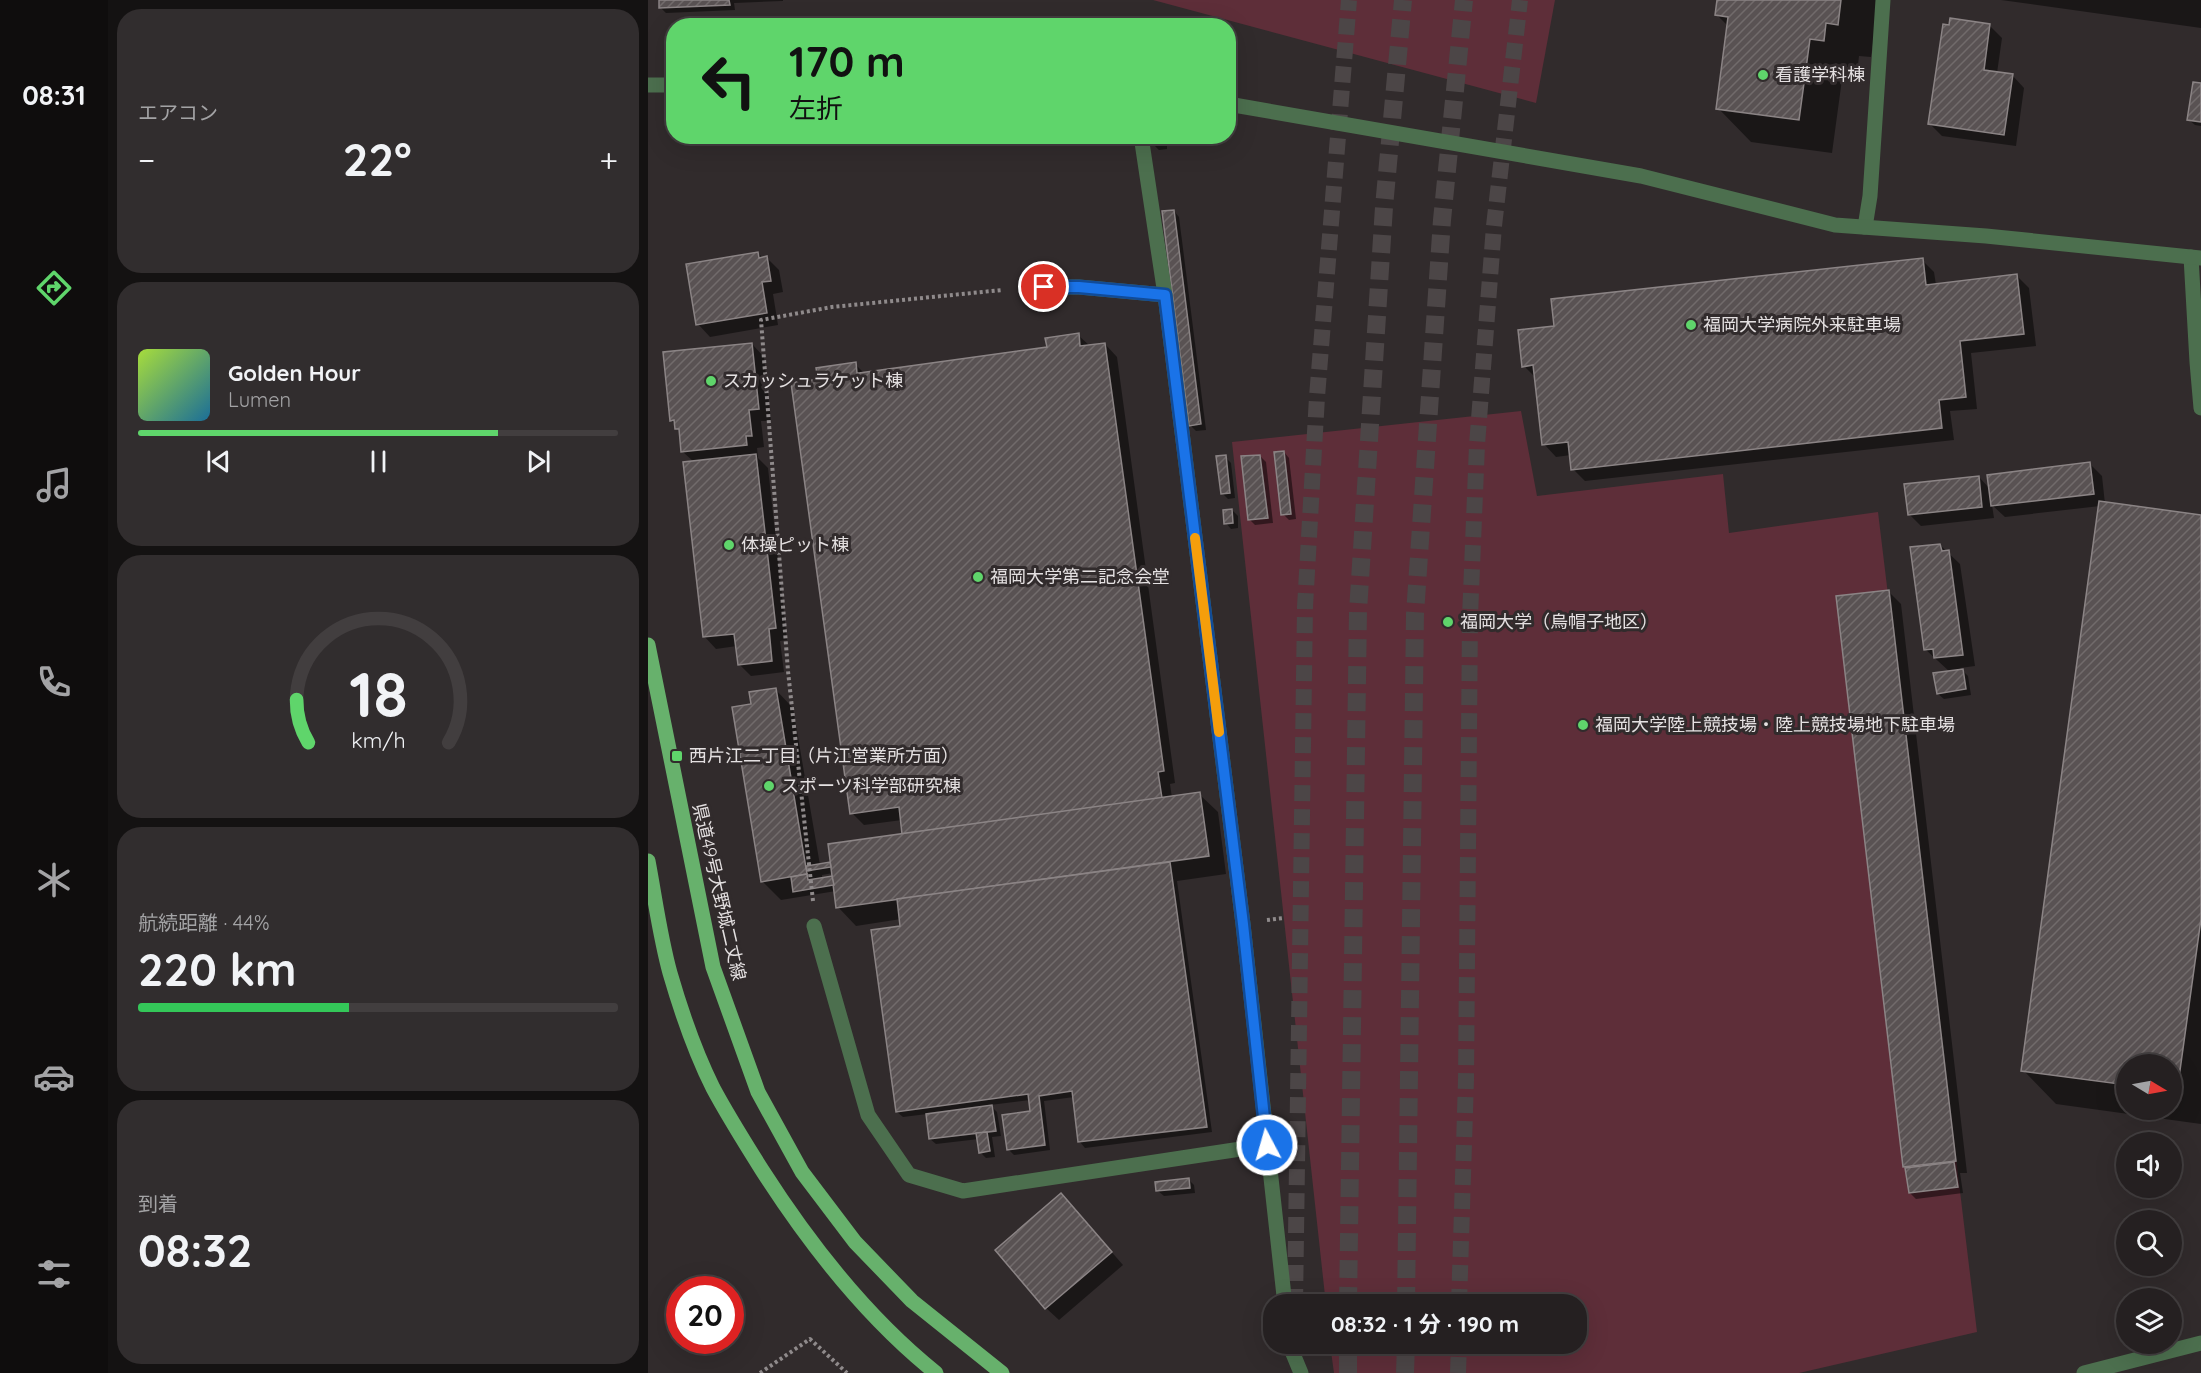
<!DOCTYPE html>
<html lang="ja">
<meta charset="utf-8">
<style>
:root{--surface:#252021;--page:#312d2e;--text:#f1f3f6;--muted:#a3a3a5;--line:#423e3f;--accent:#5fd56b}
body{margin:0;font-family:Quicksand,"Noto Sans JP",sans-serif;background:var(--page);color:var(--text);height:100vh;display:flex;flex-direction:column;font-size:22px;white-space:nowrap}
*{box-sizing:border-box;margin:0}
p{font-size:20px;color:var(--muted)}
.icon{flex:none;width:33px;height:33px;fill:none;stroke:currentColor;stroke-width:2;stroke-linecap:round;stroke-linejoin:round}
.map{position:relative;flex:1;overflow:hidden}
.details{display:flex;flex-direction:column;gap:9px;padding:9px;background:#141212;width:540px}
.details>*{flex:none}
.banner{position:absolute;left:18px;top:18px;width:570px;height:126px;border-radius:24px;box-shadow:0 6px 24px #0002,0 0 0 2px var(--line);background:#5fd56b;color:#111;overflow:hidden}
.needle{width:39px;rotate:100deg}
.tools{position:absolute;left:1468px;top:1054px;display:grid;gap:12px}
.tools a{display:grid;place-items:center;width:66px;height:66px;border-radius:50%;background:var(--surface);box-shadow:0 6px 24px #0002,0 0 0 2px var(--line);font-size:30px}
.speed{position:absolute;left:18px;top:1276px;display:flex;gap:12px;font-size:30px;font-weight:700;text-align:center}
.speed>*{display:grid;place-content:center;width:78px;height:78px;border-radius:50%;background:var(--surface);box-shadow:0 6px 24px #0002,0 0 0 2px var(--line);line-height:1}
.speed .limit{border:9px solid #d22;background:#fff;color:#111}
.pin{position:absolute;display:grid;place-items:center;width:51px;height:51px;color:#fff;margin:-26px;border:3px solid #fff;border-radius:50%;box-shadow:0 2px 6px #0007}
.me{position:absolute;width:66px;margin:-33px;rotate:354deg;stroke-linejoin:round;filter:drop-shadow(0 0 4px #0008)}
.turn{display:flex;align-items:center;gap:21px;height:126px;padding:0 24px;font-size:27px}
.turn .icon{width:78px;height:78px;stroke-width:2.5}
.turn b{display:block;font-size:42px;line-height:51px}
.big{font-size:45px;font-weight:700;line-height:1.1}
.details .tile{flex:1;display:flex;flex-direction:column;justify-content:center;gap:9px;min-width:0;padding:0 21px;border-radius:24px;background:var(--page)}
.details .dial{align-items:center;gap:0}
.dial svg{height:156px;overflow:visible;fill:none;stroke:var(--line);stroke-width:7;stroke-linecap:round;text-anchor:middle}
.dial text{fill:var(--text);stroke:none}
.song{display:flex;align-items:center;gap:18px}
.cover{width:72px;height:72px;border-radius:9px;background:linear-gradient(135deg,hsl(80 70% 55%),hsl(200 70% 35%))}
.played{height:6px;border-radius:3px;background:linear-gradient(90deg,var(--accent) 75%,var(--line) 75%)}
.keys{display:flex;justify-content:space-around;direction:ltr}
.heat{display:flex;justify-content:space-between;align-items:center;font-size:33px;direction:ltr}
.charge{height:9px;border-radius:4px;background:linear-gradient(90deg,#34c759 44%,var(--line) 0)}
.trip{position:absolute;left:615px;top:1294px;width:324px;height:60px;border-radius:24px;background:var(--surface);box-shadow:0 6px 24px #0002,0 0 0 2px var(--line);font-weight:700;line-height:60px;text-align:center}
main{display:flex;flex:1;min-height:0}
.tab-bar{display:flex;flex-direction:column;width:108px;justify-content:space-around;align-items:center;background:#0f0d0d;color:var(--muted)}
.tab-bar .icon{width:42px;height:42px}
.tab-bar .active{color:var(--accent)}
.tab-bar b{font-size:27px;color:var(--text)}
.map>svg:first-child{display:block}
.grass{fill:#5e2e39}
.shadow{fill:#0007;fill-rule:evenodd}
.building{fill:url(#building-hatch);stroke:#8b8485;stroke-width:1.5}
.lines{fill:none;stroke-linecap:round;stroke-linejoin:round}
.trunk-tunnel{stroke:#4c4647;stroke-width:16;stroke-dasharray:16 8;stroke-linecap:butt}
.motorway-tunnel{stroke:#4c4647;stroke-width:18;stroke-dasharray:18 9;stroke-linecap:butt}
.path{stroke:#8f8a8b;stroke-width:4;stroke-dasharray:3 3;stroke-linecap:butt}
.service{stroke:#4c6f4e;stroke-width:15}
.tertiary{stroke:#4c6f4e;stroke-width:15}
.primary{stroke:#67b16c;stroke-width:15}
.route-casing{stroke:#114b97;stroke-width:15}
.route{stroke:#1a73e8;stroke-width:10}
.slow{stroke:#f59e0b;stroke-width:10}
.poi-dot{fill:#5fd56b;stroke:#312b2c;stroke-width:2}
.labels{text-anchor:middle;stroke-width:6;stroke-linejoin:round;paint-order:stroke}
.poi-label{font-size:18px;fill:#e4e0e1;stroke:#312b2c;text-anchor:start}
.street-label{font-size:18px;fill:#e4e0e1;stroke:#312b2c}
</style>
<main>
<nav class="tab-bar">
<b>08:31</b>
<svg class="icon active" aria-label="directions" viewBox="0 0 24 24"><path d="M12 3l9 9-9 9-9-9zM9 14v-3h6M13 9l2 2-2 2"/></svg>
<svg class="icon" aria-label="music" viewBox="0 0 24 24"><path d="M9 18V5l10-2v13"/><circle cx="6" cy="18" r="3"/><circle cx="16" cy="16" r="3"/></svg>
<svg class="icon" aria-label="phone" viewBox="0 0 24 24"><path d="M5 4h4l2 5-3 2q2 4 5 5l2-3 5 2v4C11 20 4 13 5 4z"/></svg>
<svg class="icon" aria-label="climate" viewBox="0 0 24 24"><path d="M12 3v18M4 7l16 10M4 17L20 7"/></svg>
<svg class="icon" aria-label="car" viewBox="0 0 24 24"><path d="M5 17H2v-5l4-1 3-4h7l3 4 3 1v5h-3M9 17h6M6 11h13"/><circle cx="7" cy="17" r="2"/><circle cx="17" cy="17" r="2"/></svg>
<svg class="icon" aria-label="filters" viewBox="0 0 24 24"><path d="M4 7h16M4 17h16"/><circle cx="9" cy="7" r="2"/><circle cx="15" cy="17" r="2"/></svg>
</nav>
<section class="details">
<div class="tile"><p>エアコン</p>
<div class="heat"><a>−</a><b class="big">22°</b><a>+</a></div>
</div>
<div class="tile">
<div class="song"><i class="cover"></i><div><b>Golden Hour</b><p>Lumen</p></div></div>
<div class="played"></div>
<div class="keys"><svg class="icon" aria-label="previous" viewBox="0 0 24 24"><path d="M18 5L8 12l10 7zM5 5v14"/></svg><svg class="icon" aria-label="pause" viewBox="0 0 24 24"><path d="M8 5v14M16 5v14"/></svg><svg class="icon" aria-label="next" viewBox="0 0 24 24"><path d="M6 5l10 7-10 7zM19 5v14"/></svg></div>
</div>
<div class="tile dial"><svg viewBox="0 0 100 80">
<path d="M14 69A42 42 0 1 1 86 69"/>
<path d="M14 69A42 42 0 0 1 8 47" stroke="#5fd56b"/>
<text x="50" y="56" font-size="32" font-weight="700">18</text>
<text x="50" y="72" font-size="11">km/h</text>
</svg></div>
<div class="tile"><p>航続距離 · 44%</p><b class="big">220 km</b><div class="charge"></div></div>
<div class="tile"><p>到着</p><b class="big">08:32</b></div>
</section>
<div class="map">
<svg width="1553" height="1373" viewBox="0 0 1553 1373">
<defs>
<pattern id="building-hatch" width="6" height="6" patternUnits="userSpaceOnUse" patternTransform="scale(1.5)"><rect width="6" height="6" fill="#595253"/><path d="M-1 1l2-2M0 6l6-6M5 7l2-2" fill="none" stroke="#716b6b"/></pattern>
</defs>
<rect width="100%" height="100%" fill="#312b2c"/>
<!-- grass -->
<g class="grass">
<path d="M 505,0 L 907,0 L 888,103 Z"/>
<path d="M 873,411 L 889,496 L 1075,474 L 1081,533 L 1230,512 L 1329,1332 L 1151,1373 L 686,1373 L 682,1344 L 928,1344 L 928,1305 L 678,1305 L 584,442 Z"/>
</g>
<!-- shadow -->
<g class="shadow">
<path d="M 12,0 L 135,0 L 135,1 L 86,3 L 87,10 L 18,13 L 12,7 Z"/>
<path d="M 1071,0 L 1231,0 L 1223,57 L 1211,56 L 1209,74 L 1195,72 L 1184,153 L 1103,142 L 1070,108 L 1081,27 L 1069,15 Z"/>
<path d="M 1353,0 L 1553,0 L 1553,28 Z"/>
<path d="M 1342,26 L 1354,38 L 1349,73 L 1364,75 L 1376,88 L 1368,146 L 1294,136 L 1282,124 Z"/>
<path d="M 1553,85 L 1553,126 L 1547,125 L 1541,120 Z"/>
<path d="M 504,136 L 518,136 L 518,142 L 508,143 L 508,146 L 519,145 L 519,149 L 511,150 L 505,144 Z"/>
<path d="M 526,211 L 531,217 L 558,430 L 548,431 L 542,425 Z"/>
<path d="M 110,253 L 115,258 L 119,258 L 131,270 L 135,292 L 125,294 L 130,325 L 62,337 L 50,324 Z"/>
<path d="M 1274,260 L 1286,272 L 1288,285 L 1369,276 L 1381,288 L 1388,346 L 1323,353 L 1329,409 L 1302,411 L 1306,440 L 937,481 L 925,469 L 923,455 L 908,457 L 896,444 L 888,378 L 876,366 L 907,327 Z"/>
<path d="M 430,335 L 442,346 L 457,344 L 469,357 L 527,783 L 522,784 L 524,798 L 551,794 L 570,812 L 578,874 L 529,881 L 564,1132 L 437,1148 L 432,1142 L 426,1097 L 396,1101 L 402,1150 L 366,1155 L 360,1149 L 384,1112 L 382,1100 L 342,1105 L 349,1112 L 353,1136 L 344,1137 L 347,1157 L 338,1158 L 332,1152 L 331,1139 L 288,1144 L 282,1139 L 279,1114 L 255,1117 L 249,1112 L 253,919 L 208,926 L 190,907 L 188,891 L 133,900 L 115,882 L 105,705 L 127,689 L 145,708 L 172,865 L 182,863 L 184,866 L 258,835 L 254,820 L 216,825 L 204,813 L 172,381 L 207,364 L 217,374 L 401,349 ZM 185,873 L 184,878 L 174,879 L 174,875 Z"/>
<path d="M 104,344 L 116,357 L 123,421 L 113,421 L 116,447 L 109,448 L 110,458 L 120,468 L 139,640 L 132,641 L 136,672 L 103,676 L 91,664 L 89,646 L 68,649 L 56,636 L 46,462 L 35,452 L 33,433 L 23,420 Z"/>
<path d="M 636,452 L 641,458 L 648,519 L 641,520 L 635,514 Z"/>
<path d="M 612,456 L 618,462 L 625,523 L 607,525 L 601,519 Z"/>
<path d="M 577,457 L 583,463 L 587,498 L 580,499 L 574,493 Z"/>
<path d="M 1442,464 L 1454,476 L 1457,504 L 1553,517 L 1553,1124 L 1408,1104 L 1375,1070 L 1452,506 L 1357,517 L 1344,505 L 1346,518 L 1273,526 L 1261,514 L 1331,477 L 1342,489 ZM 1479,1065 L 1524,1065 L 1524,1110 L 1479,1110 Z"/>
<path d="M 584,510 L 590,516 L 590,528 L 583,529 L 578,523 Z"/>
<path d="M 1292,545 L 1312,564 L 1327,666 L 1312,668 L 1320,676 L 1323,695 L 1296,699 L 1290,694 L 1302,672 L 1277,649 Z"/>
<path d="M 1241,592 L 1253,604 L 1319,1173 L 1312,1173 L 1315,1193 L 1268,1199 L 1262,1193 L 1259,1169 L 1256,1166 Z"/>
<path d="M 540,1179 L 546,1185 L 547,1193 L 516,1196 L 510,1191 Z"/>
<path d="M 425,1208 L 475,1265 L 411,1320 L 398,1308 Z"/>
</g>
<!-- building -->
<g class="building">
<path d="M 11,0 L 81,0 L 82,5 L 11,8 Z"/>
<path d="M 1069,0 L 1193,0 L 1190,25 L 1178,23 L 1176,41 L 1162,39 L 1151,120 L 1068,109 L 1080,17 L 1067,15 Z"/>
<path d="M 1302,18 L 1342,24 L 1336,70 L 1365,74 L 1356,135 L 1280,124 L 1295,24 L 1301,25 Z"/>
<path d="M 1545,82 L 1553,83 L 1553,122 L 1539,120 Z"/>
<path d="M 503,136 L 513,136 L 514,144 L 504,145 Z"/>
<path d="M 526,210 L 553,424 L 541,426 L 514,211 Z"/>
<path d="M 110,252 L 111,258 L 119,256 L 123,281 L 114,282 L 119,313 L 48,325 L 38,264 Z"/>
<path d="M 1275,258 L 1278,285 L 1369,274 L 1376,334 L 1312,341 L 1318,397 L 1291,400 L 1294,428 L 923,470 L 920,442 L 894,445 L 885,365 L 874,367 L 870,330 L 906,326 L 903,299 Z"/>
<path d="M 431,333 L 432,346 L 457,343 L 516,771 L 510,772 L 514,798 L 254,834 L 251,807 L 202,814 L 143,383 L 170,379 L 168,368 L 208,362 L 209,373 L 211,373 L 399,347 L 397,338 Z"/>
<path d="M 104,343 L 111,409 L 101,410 L 104,436 L 98,436 L 99,445 L 33,452 L 31,429 L 27,429 L 26,420 L 22,421 L 15,352 Z"/>
<path d="M 636,451 L 643,514 L 633,515 L 626,452 Z"/>
<path d="M 108,454 L 128,628 L 121,629 L 124,661 L 90,665 L 86,634 L 55,637 L 35,462 Z"/>
<path d="M 578,455 L 582,493 L 573,494 L 568,456 Z"/>
<path d="M 612,455 L 620,518 L 600,520 L 593,456 Z"/>
<path d="M 1442,462 L 1446,494 L 1343,506 L 1339,475 Z"/>
<path d="M 1331,476 L 1334,507 L 1260,515 L 1256,484 Z"/>
<path d="M 1451,501 L 1553,515 L 1553,919 L 1529,1092 L 1524,1092 L 1524,1065 L 1479,1065 L 1479,1085 L 1373,1071 Z"/>
<path d="M 584,509 L 585,523 L 576,524 L 575,510 Z"/>
<path d="M 1292,544 L 1294,551 L 1301,550 L 1315,655 L 1286,658 L 1285,649 L 1276,650 L 1262,547 Z"/>
<path d="M 1241,590 L 1308,1161 L 1255,1167 L 1188,596 Z"/>
<path d="M 1315,669 L 1318,689 L 1289,694 L 1285,673 Z"/>
<path d="M 128,688 L 159,874 L 113,882 L 84,707 L 103,704 L 101,692 Z"/>
<path d="M 552,792 L 561,856 L 188,908 L 180,844 Z"/>
<path d="M 182,862 L 183,867 L 159,871 L 158,866 Z"/>
<path d="M 522,862 L 559,1127 L 430,1142 L 424,1091 L 391,1096 L 397,1145 L 359,1150 L 354,1115 L 382,1111 L 380,1094 L 248,1112 L 223,930 L 252,926 L 249,899 Z"/>
<path d="M 159,874 L 160,880 L 184,876 L 186,885 L 145,892 L 143,877 Z"/>
<path d="M 344,1105 L 348,1131 L 281,1139 L 278,1114 Z"/>
<path d="M 339,1132 L 342,1151 L 331,1153 L 328,1133 Z"/>
<path d="M 1306,1162 L 1310,1187 L 1261,1193 L 1257,1168 Z"/>
<path d="M 541,1178 L 542,1188 L 508,1191 L 507,1182 Z"/>
<path d="M 413,1193 L 464,1252 L 397,1309 L 347,1250 Z"/>
</g>
<g class="lines">
<!-- trunk-tunnel -->
<g class="trunk-tunnel">
<path d="M 647,1305 L 657,607 L 669,397 L 701,0"/>
<path d="M 811,1305 L 818,1080 L 822,617 L 829,445 L 846,226 L 872,0"/>
<path d="M 810,1373 L 811,1344"/>
</g>
<!-- motorway-tunnel -->
<g class="motorway-tunnel">
<path d="M 700,1305 L 710,611 L 736,207 L 755,0"/>
<path d="M 758,1305 L 767,614 L 794,220 L 816,0"/>
<path d="M 700,1373 L 700,1344"/>
<path d="M 757,1373 L 758,1344"/>
</g>
<!-- path -->
<g class="path">
<path d="M 165,901 L 140,671 L 113,320 L 184,307 L 354,290"/>
<path d="M 619,920 L 636,918"/>
<path d="M 112,1373 L 162,1339 L 199,1373"/>
</g>
<!-- service -->
<g class="service">
<path d="M 493,136 L 517,295 L 595,924 L 637,1305"/>
<path d="M 1217,227 L 1222,196 L 1235,0"/>
<path d="M 1543,257 L 1549,362 L 1553,408"/>
<path d="M 378,287 L 431,287 L 517,295"/>
<path d="M 166,926 L 220,1115 L 261,1175 L 315,1191 L 619,1145"/>
<path d="M 641,1344 L 653,1373"/>
</g>
<!-- tertiary -->
<g class="tertiary">
<path d="M 0,85 L 26,85"/>
<path d="M 580,104 L 993,176 L 1187,225 L 1338,236 L 1553,258"/>
<path d="M 1436,1373 L 1553,1343"/>
</g>
<!-- primary -->
<g class="primary">
<path d="M 0,645 L 65,967 L 110,1092 L 154,1172 L 207,1242 L 264,1301 L 354,1373"/>
<path d="M 0,861 C 7,898 12,937 22,973 C 33,1011 47,1052 65,1088 C 80,1116 97,1143 114,1170 C 162,1245 218,1317 288,1373"/>
</g>
</g>
<g class="lines">
<defs>
<path id="route" d="M 396,287 L 431,287 L 517,295 L 595,924 L 619,1145"/>
</defs>
<!-- route casing -->
<use href="#route" class="route-casing"/>
<!-- route -->
<use href="#route" class="route"/>
<!-- slow -->
<path class="slow" d="M 547,538 L 571,732"/>
</g>
<!-- markers -->
<g class="poi-dot">
<circle cx="1115" cy="75" r="6"/>
<circle cx="1043" cy="325" r="6"/>
<circle cx="63" cy="381" r="6"/>
<circle cx="81" cy="545" r="6"/>
<circle cx="330" cy="577" r="6"/>
<circle cx="800" cy="622" r="6"/>
<circle cx="935" cy="725" r="6"/>
<rect x="23" y="750" width="12" height="12" rx="3"/>
<circle cx="121" cy="786" r="6"/>
</g>
<g class="labels">
<!-- poi labels -->
<g class="poi-label">
<text x="1127" y="81">看護学科棟</text>
<text x="1055" y="331">福岡大学病院外来駐車場</text>
<text x="75" y="387">スカッシュラケット棟</text>
<text x="93" y="551">体操ピット棟</text>
<text x="342" y="583">福岡大学第二記念会堂</text>
<text x="812" y="628">福岡大学（烏帽子地区）</text>
<text x="947" y="731">福岡大学陸上競技場・陸上競技場地下駐車場</text>
<text x="41" y="762">西片江二丁目（片江営業所方面）</text>
<text x="133" y="792">スポーツ科学部研究棟</text>
</g>
<!-- street labels -->
<g class="street-label">
<text transform="translate(71 892) rotate(77)" y="6">県道49号大野城二丈線</text>
</g>
</g>
</svg>
<div class="tools">
<a><svg class="needle" viewBox="-14 -14 28 28"><path d="M0-13l5 13h-10z" fill="#e53935"/><path d="M0 13l5-13h-10z" fill="#a3a3a5"/></svg></a>
<a><svg class="icon" aria-label="sound" viewBox="0 0 24 24"><path d="M4 9h4l5-4v14l-5-4H4zM17 9q2 3 0 6"/></svg></a>
<a><svg class="icon" aria-label="search" viewBox="0 0 24 24"><circle cx="10" cy="10" r="6"/><path d="M15 15l6 6"/></svg></a>
<a><svg class="icon" aria-label="layers" viewBox="0 0 24 24"><path d="M12 4l9 5-9 5-9-5zM3 14l9 5 9-5"/></svg></a>
</div>
<div class="speed"><div class="limit">20</div></div>
<div class="pin" style="left:396px;top:287px;background:#d93025"><svg class="icon" aria-label="arrive" viewBox="0 0 24 24"><path d="M6 21V4h12l-3 4 3 4H6"/></svg></div>
<svg class="me" style="left:619px;top:1145px" viewBox="-20 -20 40 40"><circle r="17" fill="#1a73e8" stroke="#fff" stroke-width="3"/><path d="M0-11L8 9 0 5-8 9z" fill="#fff"/></svg>
<div class="trip">08:32 · 1 分 · 190 m</div>
<div class="banner">
<div class="turn"><svg class="icon" aria-label="left" viewBox="0 0 24 24"><path d="M17 20v-9H6M10 6l-5 5 5 5"/></svg><div><b>170 m</b>左折</div></div>
</div>
</div>
</main>
